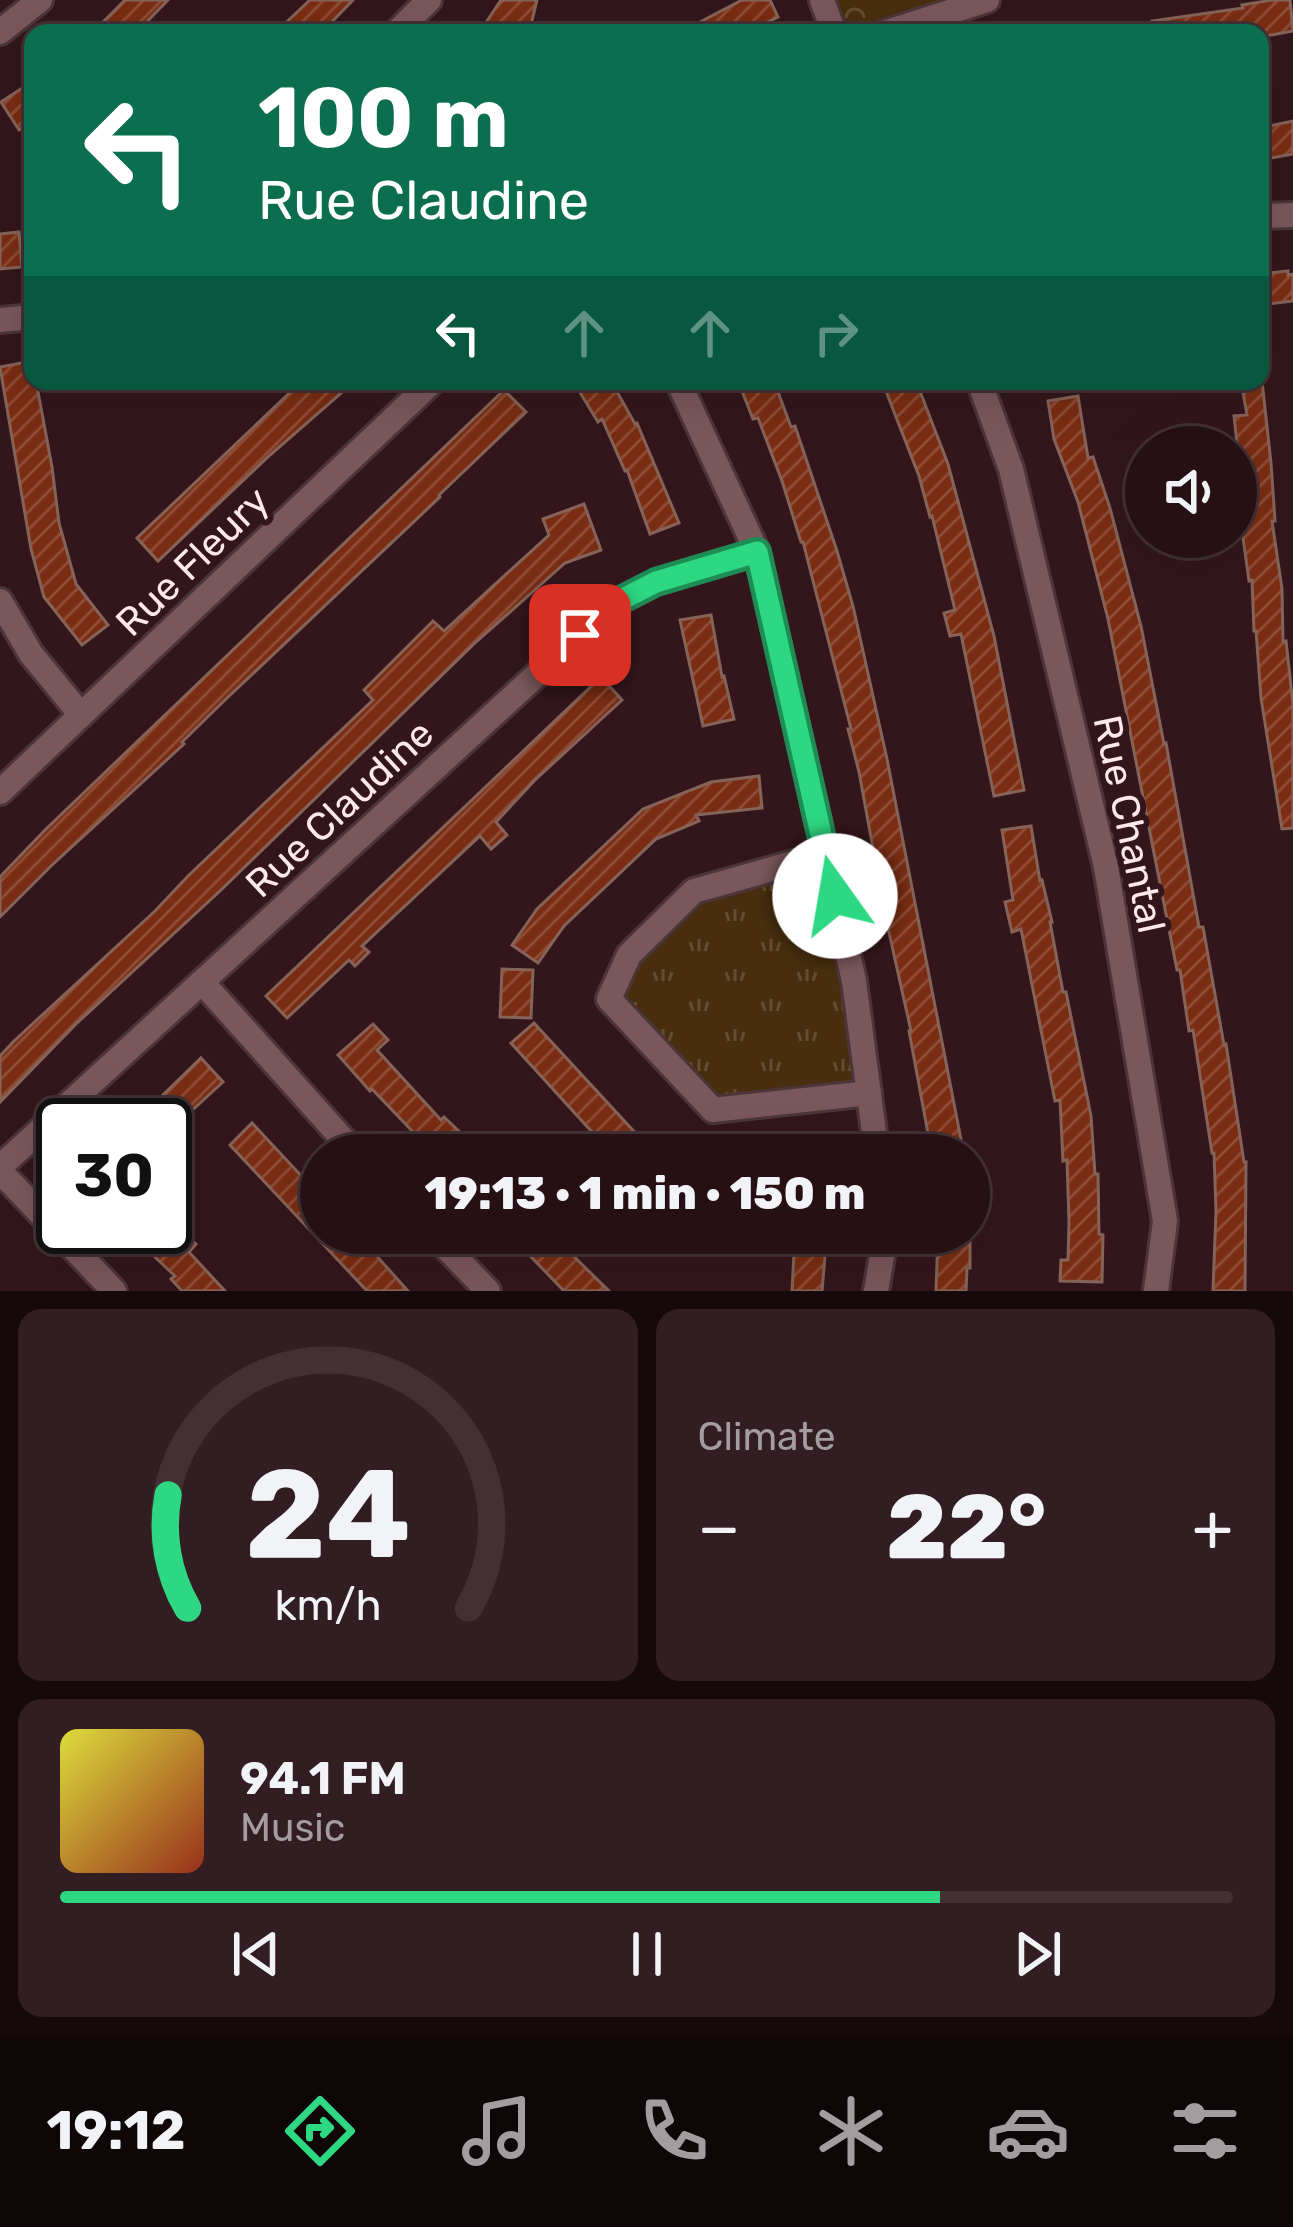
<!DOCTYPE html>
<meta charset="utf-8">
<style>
:root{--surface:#261014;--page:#321e22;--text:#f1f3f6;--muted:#a49da0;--line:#423034;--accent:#2ed883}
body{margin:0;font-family:Rubik,sans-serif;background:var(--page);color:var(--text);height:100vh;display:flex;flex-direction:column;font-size:45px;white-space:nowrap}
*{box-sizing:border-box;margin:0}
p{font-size:39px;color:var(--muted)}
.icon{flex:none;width:66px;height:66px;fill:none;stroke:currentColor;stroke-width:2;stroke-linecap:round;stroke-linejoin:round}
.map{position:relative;height:1291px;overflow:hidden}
.panel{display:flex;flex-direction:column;gap:18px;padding:18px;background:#15090b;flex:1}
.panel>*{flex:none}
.top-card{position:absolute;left:24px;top:24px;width:1245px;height:366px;border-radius:24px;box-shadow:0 12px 48px #0002,0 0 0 3px var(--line);background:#0b6e4f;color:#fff;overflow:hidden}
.controls{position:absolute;left:1125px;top:426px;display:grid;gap:24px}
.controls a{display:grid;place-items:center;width:132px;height:132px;border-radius:50%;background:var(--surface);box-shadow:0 12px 48px #0002,0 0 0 3px var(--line);font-size:60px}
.speed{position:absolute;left:36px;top:1098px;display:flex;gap:24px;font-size:60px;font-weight:700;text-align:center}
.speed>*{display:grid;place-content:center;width:156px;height:156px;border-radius:50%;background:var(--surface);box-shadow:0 12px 48px #0002,0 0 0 3px var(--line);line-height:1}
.speed .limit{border:6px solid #111;border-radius:18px;background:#fff;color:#111}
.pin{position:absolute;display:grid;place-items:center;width:102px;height:102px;color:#fff;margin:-51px;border-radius:24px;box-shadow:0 6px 18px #0006}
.me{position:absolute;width:132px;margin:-66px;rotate:347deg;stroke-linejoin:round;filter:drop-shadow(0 0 9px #0008)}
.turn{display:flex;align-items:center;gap:42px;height:252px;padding:0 36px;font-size:54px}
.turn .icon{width:156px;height:156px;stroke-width:2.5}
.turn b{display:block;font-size:84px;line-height:102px}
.lanes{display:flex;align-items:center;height:114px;padding:0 36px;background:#0003;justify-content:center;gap:60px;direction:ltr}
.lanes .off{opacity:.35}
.big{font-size:90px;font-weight:800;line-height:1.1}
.panel .widget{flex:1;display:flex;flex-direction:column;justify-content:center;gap:18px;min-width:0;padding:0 42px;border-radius:24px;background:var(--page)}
.panel .dial{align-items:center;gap:0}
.dial svg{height:312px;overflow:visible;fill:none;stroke:var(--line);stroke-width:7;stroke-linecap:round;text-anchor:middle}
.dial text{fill:var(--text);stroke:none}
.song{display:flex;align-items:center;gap:36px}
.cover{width:144px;height:144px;border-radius:18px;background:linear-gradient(135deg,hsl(60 70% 55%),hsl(10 70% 35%))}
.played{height:12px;border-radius:6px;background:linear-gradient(90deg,var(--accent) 75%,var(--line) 75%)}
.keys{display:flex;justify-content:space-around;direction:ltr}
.heat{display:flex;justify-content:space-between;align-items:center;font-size:66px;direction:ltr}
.panel .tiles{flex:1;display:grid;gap:18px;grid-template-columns:1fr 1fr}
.widget:last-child{grid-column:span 2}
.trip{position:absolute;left:300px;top:1134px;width:690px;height:120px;border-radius:60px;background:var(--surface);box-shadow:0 12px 48px #0002,0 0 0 3px var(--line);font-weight:800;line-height:120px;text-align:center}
.menu{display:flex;height:192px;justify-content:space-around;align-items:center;background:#0f0608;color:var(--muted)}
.menu .icon{width:84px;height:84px}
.menu .current{color:var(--accent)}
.menu b{font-size:54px;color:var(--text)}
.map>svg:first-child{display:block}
.grass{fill:url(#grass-tufts)}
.forest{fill:url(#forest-crowns)}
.building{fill:url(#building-hatch);stroke:#856359;stroke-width:3}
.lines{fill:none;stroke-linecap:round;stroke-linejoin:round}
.minor-casing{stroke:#4b3538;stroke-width:30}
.minor{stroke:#7a575c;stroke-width:24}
.route-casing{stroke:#1e8c55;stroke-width:30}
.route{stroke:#2ed883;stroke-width:21}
.labels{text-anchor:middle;stroke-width:12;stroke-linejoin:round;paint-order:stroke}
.street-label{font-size:39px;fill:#fde8ea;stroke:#33161b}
</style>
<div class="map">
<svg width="1293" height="1291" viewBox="0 0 1293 1291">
<defs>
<pattern id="grass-tufts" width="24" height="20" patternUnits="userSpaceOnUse" patternTransform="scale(3)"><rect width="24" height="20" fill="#482e0e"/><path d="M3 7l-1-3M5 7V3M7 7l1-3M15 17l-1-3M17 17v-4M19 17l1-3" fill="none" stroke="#634c31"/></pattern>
<pattern id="forest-crowns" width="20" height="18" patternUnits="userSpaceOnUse" patternTransform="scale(3)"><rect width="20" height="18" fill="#482e0e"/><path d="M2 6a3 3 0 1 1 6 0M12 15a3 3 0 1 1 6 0" fill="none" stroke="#634c31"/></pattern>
<pattern id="building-hatch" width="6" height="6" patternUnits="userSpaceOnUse" patternTransform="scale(3)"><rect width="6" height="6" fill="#7a2d12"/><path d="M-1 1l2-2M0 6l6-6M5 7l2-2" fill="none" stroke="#8e4b35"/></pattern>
</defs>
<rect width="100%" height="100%" fill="#33161b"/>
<!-- grass -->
<path class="grass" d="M 825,854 L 869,1093 L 713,1110 L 609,999 L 694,891 Z"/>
<!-- forest -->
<path class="forest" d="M 822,0 L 987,0 L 884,33 L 834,33 Z"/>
<!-- building -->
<g class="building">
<path d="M 125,0 L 168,0 L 136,33 L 92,33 Z"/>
<path d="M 310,0 L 353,0 L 321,33 L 275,33 Z"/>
<path d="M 501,0 L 537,0 L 529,33 L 479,33 Z"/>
<path d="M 742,0 L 770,0 L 778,17 L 745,33 L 679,33 Z"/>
<path d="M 1272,0 L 1290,0 L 1293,31 L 1260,37 L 1260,33 L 1153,33 L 1152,21 L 1243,8 L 1242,5 Z"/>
<path d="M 33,81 L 33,121 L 19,130 L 1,102 Z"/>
<path d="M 1293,121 L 1293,154 L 1260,160 L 1260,128 Z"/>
<path d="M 19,232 L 22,267 L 0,269 L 0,234 Z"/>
<path d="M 1288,271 L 1288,275 L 1293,274 L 1293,301 L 1260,305 L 1260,274 Z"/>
<path d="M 32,361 L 33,381 L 36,381 L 52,467 L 59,523 L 76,584 L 108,625 L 82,645 L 44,597 L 31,549 L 0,367 Z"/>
<path d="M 302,381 L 355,381 L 270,455 L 158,561 L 137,538 Z"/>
<path d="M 573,381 L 611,381 L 635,424 L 637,423 L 679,523 L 650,534 L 627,470 L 625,471 L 602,419 L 598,422 Z"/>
<path d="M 738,381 L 774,381 L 791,427 L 795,426 L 837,551 L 853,606 L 887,759 L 964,1155 L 932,1155 L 909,1031 L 911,1031 L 886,919 L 859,772 L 848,729 L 851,729 L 803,542 L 801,542 L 782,481 L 758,418 L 753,419 Z"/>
<path d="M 882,381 L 916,381 L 948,464 L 994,636 L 1024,790 L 994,796 L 961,634 L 950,636 L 944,613 L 955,610 L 932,516 L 930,517 L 919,476 Z"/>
<path d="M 1241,381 L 1262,381 L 1271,463 L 1275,521 L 1272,521 L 1282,589 L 1283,642 L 1286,641 L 1293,704 L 1293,828 L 1282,829 L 1261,698 L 1256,631 L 1254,631 L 1252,580 L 1249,581 L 1241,523 L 1236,524 L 1236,481 L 1241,480 L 1234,416 L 1247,415 Z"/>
<path d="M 504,390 L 526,412 L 439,495 L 440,497 L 226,699 L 182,742 L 184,744 L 51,866 L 0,917 L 0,877 L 46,829 Z"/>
<path d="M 1078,396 L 1088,458 L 1093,457 L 1110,508 L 1141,626 L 1164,744 L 1166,743 L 1199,927 L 1203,927 L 1224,1045 L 1226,1044 L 1244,1162 L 1246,1162 L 1245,1291 L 1213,1291 L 1216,1211 L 1214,1153 L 1212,1153 L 1193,1030 L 1189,1031 L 1180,970 L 1177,970 L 1108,619 L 1078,502 L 1054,439 L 1048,401 Z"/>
<path d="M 584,504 L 601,550 L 565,563 L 475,643 L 221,890 L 76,1024 L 0,1102 L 0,1056 L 14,1041 L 155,911 L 188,876 L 373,700 L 364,690 L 433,621 L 444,631 L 549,535 L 543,519 Z"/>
<path d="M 711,615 L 722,677 L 724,676 L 734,719 L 703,726 L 680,620 Z"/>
<path d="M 601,677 L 622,700 L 535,780 L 496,822 L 507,835 L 491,849 L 480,836 L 362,946 L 369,952 L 355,966 L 349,960 L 287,1018 L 266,996 Z"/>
<path d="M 759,776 L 762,808 L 696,815 L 699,821 L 656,839 L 564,926 L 538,963 L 512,945 L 537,909 L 643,809 L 711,782 Z"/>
<path d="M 1031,826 L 1040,881 L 1042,880 L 1052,922 L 1050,922 L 1063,992 L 1066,992 L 1091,1116 L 1095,1174 L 1098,1174 L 1099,1234 L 1103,1235 L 1102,1282 L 1060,1281 L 1061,1260 L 1068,1260 L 1069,1222 L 1067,1160 L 1063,1161 L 1060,1100 L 1055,1101 L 1021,929 L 1012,932 L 1005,902 L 1013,900 L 1002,830 Z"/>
<path d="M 502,969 L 533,970 L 531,1018 L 500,1017 Z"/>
<path d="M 534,1023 L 640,1138 L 622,1155 L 613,1155 L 511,1043 Z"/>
<path d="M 373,1024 L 388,1040 L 377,1050 L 441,1120 L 444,1117 L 484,1155 L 435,1155 L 372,1089 L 370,1091 L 338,1055 Z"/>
<path d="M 201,1058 L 223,1082 L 176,1125 L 132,1125 Z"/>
<path d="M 252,1123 L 321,1197 L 321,1233 L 356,1233 L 408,1291 L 367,1291 L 230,1145 Z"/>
<path d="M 165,1216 L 196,1244 L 189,1252 L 225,1291 L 182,1291 L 171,1279 L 175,1276 L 140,1243 L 155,1227 L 165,1227 Z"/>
<path d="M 508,1233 L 550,1233 L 609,1291 L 564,1291 Z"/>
<path d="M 795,1233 L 827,1233 L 822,1291 L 792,1291 Z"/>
<path d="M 938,1233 L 970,1233 L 970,1268 L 967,1268 L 966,1291 L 936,1291 Z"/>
</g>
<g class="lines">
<defs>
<g id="minor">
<path d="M 822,0 L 834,33"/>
<path d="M 0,32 L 40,0"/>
<path d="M 396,33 L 429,0"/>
<path d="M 884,33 L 987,0"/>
<path d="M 1260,216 L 1293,215"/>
<path d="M 0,320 L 33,317"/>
<path d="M 678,381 L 757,552 L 854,981 L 877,1155"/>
<path d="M 979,381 L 1011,469 L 1106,867 L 1165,1221 L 1156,1291"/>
<path d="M 0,601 L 31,654 L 81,715"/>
<path d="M 0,792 L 433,381"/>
<path d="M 825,854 L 694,891 L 629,955 L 609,999 L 713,1110 L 869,1093"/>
<path d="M 202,982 L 357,1155"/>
<path d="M 0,1167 L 615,603 L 656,582 L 757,552"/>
<path d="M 0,1171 L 114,1291"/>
<path d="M 432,1233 L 488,1291"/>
<path d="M 876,1291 L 886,1233"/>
</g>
</defs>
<!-- minor casing -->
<use href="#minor" class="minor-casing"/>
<!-- minor -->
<use href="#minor" class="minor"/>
</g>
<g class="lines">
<defs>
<path id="route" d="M 580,635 L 615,603 L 656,582 L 757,552 L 835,896"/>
</defs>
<!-- route casing -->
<use href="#route" class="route-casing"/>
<!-- route -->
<use href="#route" class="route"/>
</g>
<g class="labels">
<!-- street labels -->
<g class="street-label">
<text transform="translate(192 561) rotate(-44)" y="14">Rue Fleury</text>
<text transform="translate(339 808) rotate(-43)" y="14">Rue Claudine</text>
<text transform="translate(1130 824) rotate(78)" y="14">Rue Chantal</text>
</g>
</g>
</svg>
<div class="controls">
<a><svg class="icon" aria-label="sound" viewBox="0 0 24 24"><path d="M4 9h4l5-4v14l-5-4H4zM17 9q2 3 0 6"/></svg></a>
</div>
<div class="speed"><div class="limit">30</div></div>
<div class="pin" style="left:580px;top:635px;background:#d93025"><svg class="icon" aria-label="arrive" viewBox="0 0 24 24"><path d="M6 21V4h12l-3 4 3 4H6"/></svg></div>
<svg class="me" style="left:835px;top:896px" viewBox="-20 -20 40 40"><circle r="19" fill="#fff"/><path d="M0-13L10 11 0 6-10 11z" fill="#2ed883"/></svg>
<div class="trip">19:13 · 1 min · 150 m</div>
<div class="top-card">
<div class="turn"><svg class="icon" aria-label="left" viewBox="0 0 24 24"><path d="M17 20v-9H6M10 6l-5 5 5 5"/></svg><div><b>100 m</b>Rue Claudine</div></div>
<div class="lanes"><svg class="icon" aria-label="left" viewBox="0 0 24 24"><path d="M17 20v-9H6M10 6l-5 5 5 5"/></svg><svg class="icon off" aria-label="ahead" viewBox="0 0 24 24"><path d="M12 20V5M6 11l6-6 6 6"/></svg><svg class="icon off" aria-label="ahead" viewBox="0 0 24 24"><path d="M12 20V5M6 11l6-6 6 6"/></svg><svg class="icon off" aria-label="right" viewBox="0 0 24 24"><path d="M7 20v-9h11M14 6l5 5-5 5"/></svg></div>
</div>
</div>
<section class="panel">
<div class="tiles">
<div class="widget dial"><svg viewBox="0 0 100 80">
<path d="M14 69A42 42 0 1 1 86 69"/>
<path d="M14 69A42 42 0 0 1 9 40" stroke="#2ed883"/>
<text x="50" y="56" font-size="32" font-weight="700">24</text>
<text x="50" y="72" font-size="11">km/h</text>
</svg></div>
<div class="widget"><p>Climate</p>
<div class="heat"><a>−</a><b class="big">22°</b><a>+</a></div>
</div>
<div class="widget">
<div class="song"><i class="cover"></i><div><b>94.1 FM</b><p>Music</p></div></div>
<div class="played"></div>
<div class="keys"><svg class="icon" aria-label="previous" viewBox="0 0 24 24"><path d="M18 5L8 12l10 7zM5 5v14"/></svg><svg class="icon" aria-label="pause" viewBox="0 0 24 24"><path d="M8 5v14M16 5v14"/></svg><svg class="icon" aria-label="next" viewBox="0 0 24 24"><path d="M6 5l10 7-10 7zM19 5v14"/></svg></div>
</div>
</div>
</section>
<nav class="menu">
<b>19:12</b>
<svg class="icon current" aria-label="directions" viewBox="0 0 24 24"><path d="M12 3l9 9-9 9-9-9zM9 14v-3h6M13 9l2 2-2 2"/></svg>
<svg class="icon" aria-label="music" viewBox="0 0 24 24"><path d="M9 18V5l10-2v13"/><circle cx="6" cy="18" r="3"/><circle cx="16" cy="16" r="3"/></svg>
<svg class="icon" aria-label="phone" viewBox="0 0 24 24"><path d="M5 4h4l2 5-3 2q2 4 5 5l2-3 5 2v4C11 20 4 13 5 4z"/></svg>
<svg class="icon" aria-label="climate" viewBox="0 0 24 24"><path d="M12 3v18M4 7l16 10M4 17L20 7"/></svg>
<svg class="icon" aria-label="car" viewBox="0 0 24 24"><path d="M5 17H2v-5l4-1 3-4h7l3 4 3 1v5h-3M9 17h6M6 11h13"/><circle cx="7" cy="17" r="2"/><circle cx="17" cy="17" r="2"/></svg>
<svg class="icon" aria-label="filters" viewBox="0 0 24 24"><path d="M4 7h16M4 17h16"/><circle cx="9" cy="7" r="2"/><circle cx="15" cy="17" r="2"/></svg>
</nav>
